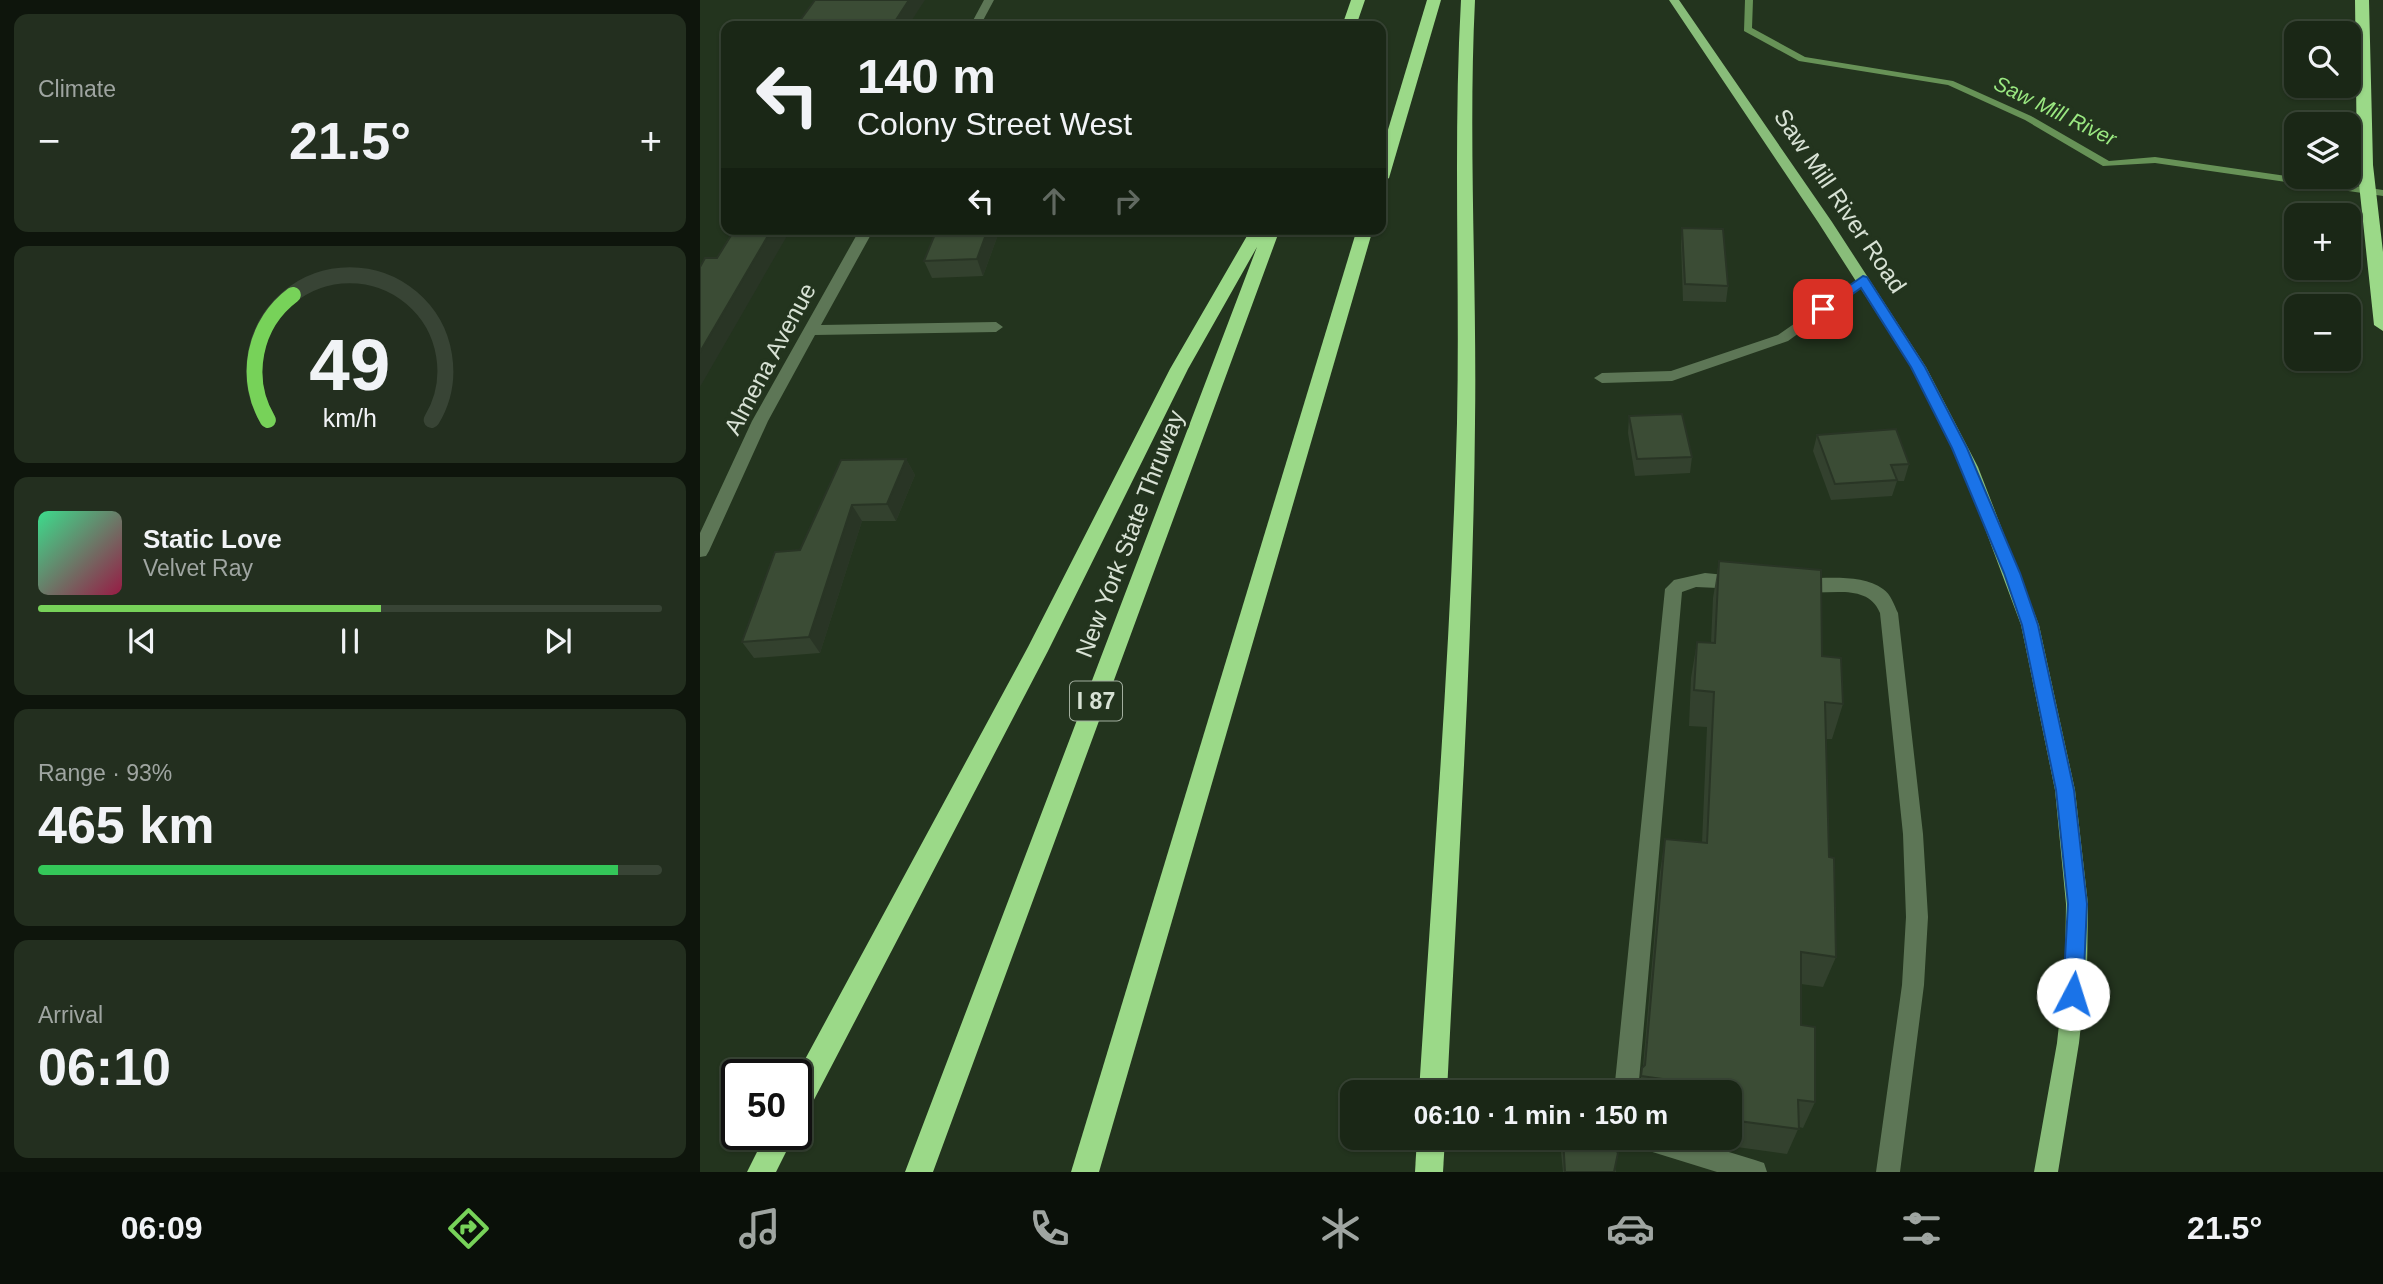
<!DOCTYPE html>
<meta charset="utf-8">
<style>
:root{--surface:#1a2716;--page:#232f1f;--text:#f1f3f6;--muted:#9fa5a1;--line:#384435;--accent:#77d259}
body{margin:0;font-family:Arial,sans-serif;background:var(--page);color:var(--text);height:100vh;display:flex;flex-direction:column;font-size:26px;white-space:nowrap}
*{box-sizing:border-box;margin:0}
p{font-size:23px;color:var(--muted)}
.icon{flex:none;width:38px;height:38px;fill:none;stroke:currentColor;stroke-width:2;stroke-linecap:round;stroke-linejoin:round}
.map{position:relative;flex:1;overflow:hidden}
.drawer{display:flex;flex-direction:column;gap:14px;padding:14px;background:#0e150c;width:700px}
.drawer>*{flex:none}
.hud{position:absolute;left:21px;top:21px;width:665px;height:214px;border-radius:14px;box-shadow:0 2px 5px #0004,0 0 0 2px var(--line);background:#1a2716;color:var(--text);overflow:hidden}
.buttons{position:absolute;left:1584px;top:21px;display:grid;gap:14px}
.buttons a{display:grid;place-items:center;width:77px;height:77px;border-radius:14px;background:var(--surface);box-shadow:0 2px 5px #0004,0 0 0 2px var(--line);font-size:35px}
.speed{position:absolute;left:21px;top:1059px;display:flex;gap:14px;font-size:35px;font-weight:700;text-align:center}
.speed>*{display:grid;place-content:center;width:91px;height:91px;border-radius:50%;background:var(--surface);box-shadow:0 2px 5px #0004,0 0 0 2px var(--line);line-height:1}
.speed .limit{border:4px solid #111;border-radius:10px;background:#fff;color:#111}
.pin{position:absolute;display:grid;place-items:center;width:60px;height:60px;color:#fff;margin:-30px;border-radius:14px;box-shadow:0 4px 10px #0006}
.me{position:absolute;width:77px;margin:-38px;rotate:5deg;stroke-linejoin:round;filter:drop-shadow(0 0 5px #0008)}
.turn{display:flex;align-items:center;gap:24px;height:147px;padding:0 21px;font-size:32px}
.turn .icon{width:91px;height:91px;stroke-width:2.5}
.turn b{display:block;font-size:49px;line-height:60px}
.lanes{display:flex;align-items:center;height:66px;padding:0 21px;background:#0003;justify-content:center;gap:35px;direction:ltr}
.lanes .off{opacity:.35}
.big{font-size:52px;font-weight:800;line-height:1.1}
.drawer .card{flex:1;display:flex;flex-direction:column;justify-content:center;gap:10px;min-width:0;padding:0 24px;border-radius:14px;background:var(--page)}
.drawer .dial{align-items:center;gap:0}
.dial svg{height:182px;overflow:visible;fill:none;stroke:var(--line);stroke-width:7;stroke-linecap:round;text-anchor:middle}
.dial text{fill:var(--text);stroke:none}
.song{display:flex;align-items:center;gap:21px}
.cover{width:84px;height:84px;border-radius:10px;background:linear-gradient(135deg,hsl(150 70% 55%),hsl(340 70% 35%))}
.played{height:7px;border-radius:4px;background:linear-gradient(90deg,var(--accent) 55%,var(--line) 55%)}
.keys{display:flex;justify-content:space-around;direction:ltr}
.heat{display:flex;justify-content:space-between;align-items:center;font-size:38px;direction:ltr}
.charge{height:10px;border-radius:5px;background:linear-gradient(90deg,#34c759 93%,var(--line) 0)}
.trip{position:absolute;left:640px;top:1080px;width:402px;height:70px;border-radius:14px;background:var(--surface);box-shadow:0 2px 5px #0004,0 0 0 2px var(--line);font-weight:800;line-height:70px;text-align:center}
.dock{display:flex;height:112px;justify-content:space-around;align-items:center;background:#0a1009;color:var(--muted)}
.dock .icon{width:49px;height:49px}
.dock .selected{color:var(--accent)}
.dock b{font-size:32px;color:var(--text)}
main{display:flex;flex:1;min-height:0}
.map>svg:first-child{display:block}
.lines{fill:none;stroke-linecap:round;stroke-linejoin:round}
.stream{fill:#679257;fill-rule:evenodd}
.minor{fill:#5d7656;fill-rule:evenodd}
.major{fill:#89bd7a;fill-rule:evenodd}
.highway{fill:#9bd988;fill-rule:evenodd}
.wall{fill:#33412e}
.shaded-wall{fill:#293525}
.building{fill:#3b4c35;stroke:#293525;stroke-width:2}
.route{fill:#1a73e8;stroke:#114b97;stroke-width:2}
.labels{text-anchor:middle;stroke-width:7;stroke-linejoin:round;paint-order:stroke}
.far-water-label{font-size:21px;font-style:italic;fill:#9ae881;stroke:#23341e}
.shield{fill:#23341e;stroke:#a2ae9e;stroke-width:2}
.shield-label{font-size:23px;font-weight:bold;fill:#d8e2d5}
.street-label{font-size:24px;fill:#d8e2d5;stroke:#23341e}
</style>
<main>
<section class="drawer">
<div class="card"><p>Climate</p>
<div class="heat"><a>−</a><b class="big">21.5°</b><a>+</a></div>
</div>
<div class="card dial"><svg viewBox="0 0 100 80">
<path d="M14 69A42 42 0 1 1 86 69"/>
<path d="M14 69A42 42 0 0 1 25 14" stroke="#77d259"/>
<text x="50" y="56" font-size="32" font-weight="700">49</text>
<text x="50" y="72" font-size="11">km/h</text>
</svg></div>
<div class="card">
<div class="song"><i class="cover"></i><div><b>Static Love</b><p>Velvet Ray</p></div></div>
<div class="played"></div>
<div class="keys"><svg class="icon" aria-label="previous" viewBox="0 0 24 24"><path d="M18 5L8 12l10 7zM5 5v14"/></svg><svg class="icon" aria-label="pause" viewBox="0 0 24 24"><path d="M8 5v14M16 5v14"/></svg><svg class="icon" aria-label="next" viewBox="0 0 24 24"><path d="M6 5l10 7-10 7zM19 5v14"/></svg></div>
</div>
<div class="card"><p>Range · 93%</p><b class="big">465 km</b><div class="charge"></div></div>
<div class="card"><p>Arrival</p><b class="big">06:10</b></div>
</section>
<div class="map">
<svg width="1683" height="1172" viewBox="0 0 1683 1172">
<rect width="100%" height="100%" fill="#23341e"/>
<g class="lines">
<!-- stream -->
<path class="stream" d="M 1045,0 L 1053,0 L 1052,28 L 1105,57 L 1253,81 L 1331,116 L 1409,161 L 1455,157 L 1683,190 L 1683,196 L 1455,163 L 1403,166 L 1325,120 L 1248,85 L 1099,61 L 1044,31 Z"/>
<!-- minor -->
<g class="minor">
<path d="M 284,0 L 294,0 L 280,26 L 270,26 Z"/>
<path d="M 160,229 L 174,229 L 121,325 L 296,322 L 303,327 L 296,332 L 115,335 L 68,421 L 9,551 L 6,556 L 0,557 L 0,533 L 52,421 Z"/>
<path d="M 1163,276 L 1170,280 L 1168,283 L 1088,341 L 972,381 L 902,383 L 894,378 L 902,373 L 971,371 L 1078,335 Z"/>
<path d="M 1005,573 L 1046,577 L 1049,582 L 1046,587 L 1040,589 L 996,587 L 982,592 L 938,1092 L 914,1092 L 965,589 L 974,580 Z"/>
<path d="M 1099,578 C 1124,579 1162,573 1183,589 C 1191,594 1194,605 1198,613 L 1223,834 L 1228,917 L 1224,985 L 1200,1172 L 1176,1172 L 1202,985 L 1206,917 L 1203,834 L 1180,613 C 1166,579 1121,599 1093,590 L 1090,585 L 1093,580 Z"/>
<path d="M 934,1138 L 983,1138 L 1055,1160 L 1064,1163 L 1067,1172 L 1017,1172 L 946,1150 L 938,1146 Z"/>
</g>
<!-- major -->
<path class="major" d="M 969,0 L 979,0 L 1132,222 L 1226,367 L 1278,467 L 1339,625 L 1375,790 L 1388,904 L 1387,970 L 1379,1043 L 1358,1172 L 1334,1172 L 1357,1043 L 1365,970 L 1366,904 L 1355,790 L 1321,625 L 1262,467 L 1211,367 L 1118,222 Z"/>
<!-- highway -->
<g class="highway">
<path d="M 651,0 L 665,0 L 656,26 L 642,26 Z"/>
<path d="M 727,0 L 741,0 L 689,178 L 681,183 L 681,153 Z"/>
<path d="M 761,0 L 775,0 C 768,141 777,282 775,423 C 773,646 758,869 747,1092 L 719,1092 C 733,869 751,646 757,423 C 760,282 753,141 761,0 Z"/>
<path d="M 1655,0 L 1669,0 L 1673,165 L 1683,252 L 1683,331 L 1674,325 L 1657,165 Z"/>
<path d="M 551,229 L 580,229 L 233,1172 L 205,1172 L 557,247 L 488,369 L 348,651 L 106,1115 L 96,1119 L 96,1076 L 328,647 L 470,369 Z"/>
<path d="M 657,229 L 673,229 L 399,1172 L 371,1172 Z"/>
<path d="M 66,1134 L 95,1134 L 76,1172 L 47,1172 Z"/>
<path d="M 717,1138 L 745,1138 L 743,1172 L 715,1172 Z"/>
</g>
</g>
<!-- wall -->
<g class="wall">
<path d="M 982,228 L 1028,286 L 1026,302 L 983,301 L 981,244 Z"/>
<path d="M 300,229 L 283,276 L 232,278 L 224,261 Z"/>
<path d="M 929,416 L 992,457 L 990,473 L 935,476 L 928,433 Z"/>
<path d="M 1117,435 L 1209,464 L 1204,481 L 1197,481 L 1192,496 L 1131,500 L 1113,451 Z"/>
<path d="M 206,459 L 215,475 L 196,521 L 162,521 L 120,653 L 54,658 L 42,642 L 100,550 Z"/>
<path d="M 1019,561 L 1122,656 L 1143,704 L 1132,739 L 1126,739 L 1129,857 L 1136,957 L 1123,987 L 1101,984 L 1101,1025 L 1115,1102 L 1103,1128 L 1099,1127 L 1087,1154 L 1008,1143 L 997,1139 L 997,1138 L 1031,1138 L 1031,1092 L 938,1092 L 943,1067 L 960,872 L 965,839 L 1002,843 L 1007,727 L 989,726 L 991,678 L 997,642 L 1011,643 L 1013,598 Z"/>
<path d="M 862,1138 L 909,1138 L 916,1172 L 863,1172 L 861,1152 Z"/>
</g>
<!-- shaded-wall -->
<g class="shaded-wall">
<path d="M 209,0 L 225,0 L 208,26 L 192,26 Z"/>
<path d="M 72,229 L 91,229 L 0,387 L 0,352 Z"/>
<path d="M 288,229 L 300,229 L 283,276 L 277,259 Z"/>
<path d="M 206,459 L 215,475 L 196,521 L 187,504 Z"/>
<path d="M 152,505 L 162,521 L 120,653 L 109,637 Z"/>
</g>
<!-- building -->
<g class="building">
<path d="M 115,0 L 209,0 L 192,26 L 96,26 Z"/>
<path d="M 982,228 L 1023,229 L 1028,286 L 985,284 Z"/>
<path d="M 35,229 L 72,229 L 0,352 L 0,267 L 5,258 L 17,258 Z"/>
<path d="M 237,229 L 288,229 L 277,259 L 224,261 Z"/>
<path d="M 982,414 L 992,457 L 937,459 L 929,416 Z"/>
<path d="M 1196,429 L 1209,464 L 1191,465 L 1197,480 L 1135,484 L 1117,435 Z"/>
<path d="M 206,459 L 187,504 L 152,505 L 109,637 L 42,642 L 75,552 L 100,550 L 141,460 Z"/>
<path d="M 1019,561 L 1121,570 L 1122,656 L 1141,658 L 1143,704 L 1125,702 L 1129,857 L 1134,858 L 1136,957 L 1101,952 L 1101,1025 L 1115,1027 L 1115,1102 L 1098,1100 L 1099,1129 L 1031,1120 L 1031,1092 L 1005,1092 L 1006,1085 L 941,1076 L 942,1068 L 945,1065 L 965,839 L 1007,843 L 1014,692 L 994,690 L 997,642 L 1015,643 Z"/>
<path d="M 863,1138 L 909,1138 L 918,1153 L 914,1172 L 865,1172 Z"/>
</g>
<!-- route -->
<path class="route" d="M 1163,276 L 1167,277 L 1225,367 L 1267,448 L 1320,573 L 1338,625 L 1374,790 L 1387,904 L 1383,994 L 1380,1001 L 1373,1004 L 1366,1001 L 1363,994 L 1368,904 L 1356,790 L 1322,625 L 1304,573 L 1252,448 L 1211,367 L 1161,288 L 1127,312 L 1123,313 L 1116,309 Z"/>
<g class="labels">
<!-- far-water labels -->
<g class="far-water-label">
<text transform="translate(1355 111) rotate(26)" y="7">Saw Mill River</text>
</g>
<!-- shield labels -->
<rect class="shield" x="370" y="681.5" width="52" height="39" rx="5"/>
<g class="shield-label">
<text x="396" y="709">I 87</text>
</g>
<!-- street labels -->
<g class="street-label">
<text transform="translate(1140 201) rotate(56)" y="8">Saw Mill River Road</text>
<text transform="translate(70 359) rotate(-62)" y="8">Almena Avenue</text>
<text transform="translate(430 534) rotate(-69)" y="8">New York State Thruway</text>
</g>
</g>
</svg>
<div class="buttons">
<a><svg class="icon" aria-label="search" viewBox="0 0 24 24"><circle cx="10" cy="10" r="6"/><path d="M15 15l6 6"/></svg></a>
<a><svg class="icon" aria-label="layers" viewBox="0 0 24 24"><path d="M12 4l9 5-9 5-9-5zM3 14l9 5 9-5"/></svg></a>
<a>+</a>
<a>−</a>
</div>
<div class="speed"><div class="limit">50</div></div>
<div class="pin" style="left:1123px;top:309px;background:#d93025"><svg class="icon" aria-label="arrive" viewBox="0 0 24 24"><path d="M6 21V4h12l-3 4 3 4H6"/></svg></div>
<svg class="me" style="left:1373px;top:994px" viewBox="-20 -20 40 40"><circle r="19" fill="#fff"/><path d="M0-13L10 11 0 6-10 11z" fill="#1a73e8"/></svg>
<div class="trip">06:10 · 1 min · 150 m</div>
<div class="hud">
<div class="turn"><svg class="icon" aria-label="left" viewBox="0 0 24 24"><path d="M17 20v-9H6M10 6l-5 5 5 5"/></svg><div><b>140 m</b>Colony Street West</div></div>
<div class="lanes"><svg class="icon" aria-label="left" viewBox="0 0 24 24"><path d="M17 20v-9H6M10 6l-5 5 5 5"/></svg><svg class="icon off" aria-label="ahead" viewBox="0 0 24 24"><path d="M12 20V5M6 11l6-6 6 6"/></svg><svg class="icon off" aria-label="right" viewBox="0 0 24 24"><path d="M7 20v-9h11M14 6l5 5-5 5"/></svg></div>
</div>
</div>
</main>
<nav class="dock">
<b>06:09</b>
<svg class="icon selected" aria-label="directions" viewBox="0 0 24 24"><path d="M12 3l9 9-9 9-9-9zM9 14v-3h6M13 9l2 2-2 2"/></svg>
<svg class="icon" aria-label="music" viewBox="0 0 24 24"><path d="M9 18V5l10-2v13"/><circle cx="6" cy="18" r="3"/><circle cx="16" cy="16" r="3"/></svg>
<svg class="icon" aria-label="phone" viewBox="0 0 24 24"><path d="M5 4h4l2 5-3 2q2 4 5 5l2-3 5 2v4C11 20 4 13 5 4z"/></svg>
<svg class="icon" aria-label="climate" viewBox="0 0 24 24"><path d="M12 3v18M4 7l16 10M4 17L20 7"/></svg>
<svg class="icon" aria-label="car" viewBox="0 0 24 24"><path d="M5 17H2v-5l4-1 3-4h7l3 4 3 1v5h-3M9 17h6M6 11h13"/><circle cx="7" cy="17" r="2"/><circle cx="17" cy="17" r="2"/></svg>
<svg class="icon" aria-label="filters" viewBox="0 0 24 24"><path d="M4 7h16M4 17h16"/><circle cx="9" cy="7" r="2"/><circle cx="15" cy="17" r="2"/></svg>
<b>21.5°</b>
</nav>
